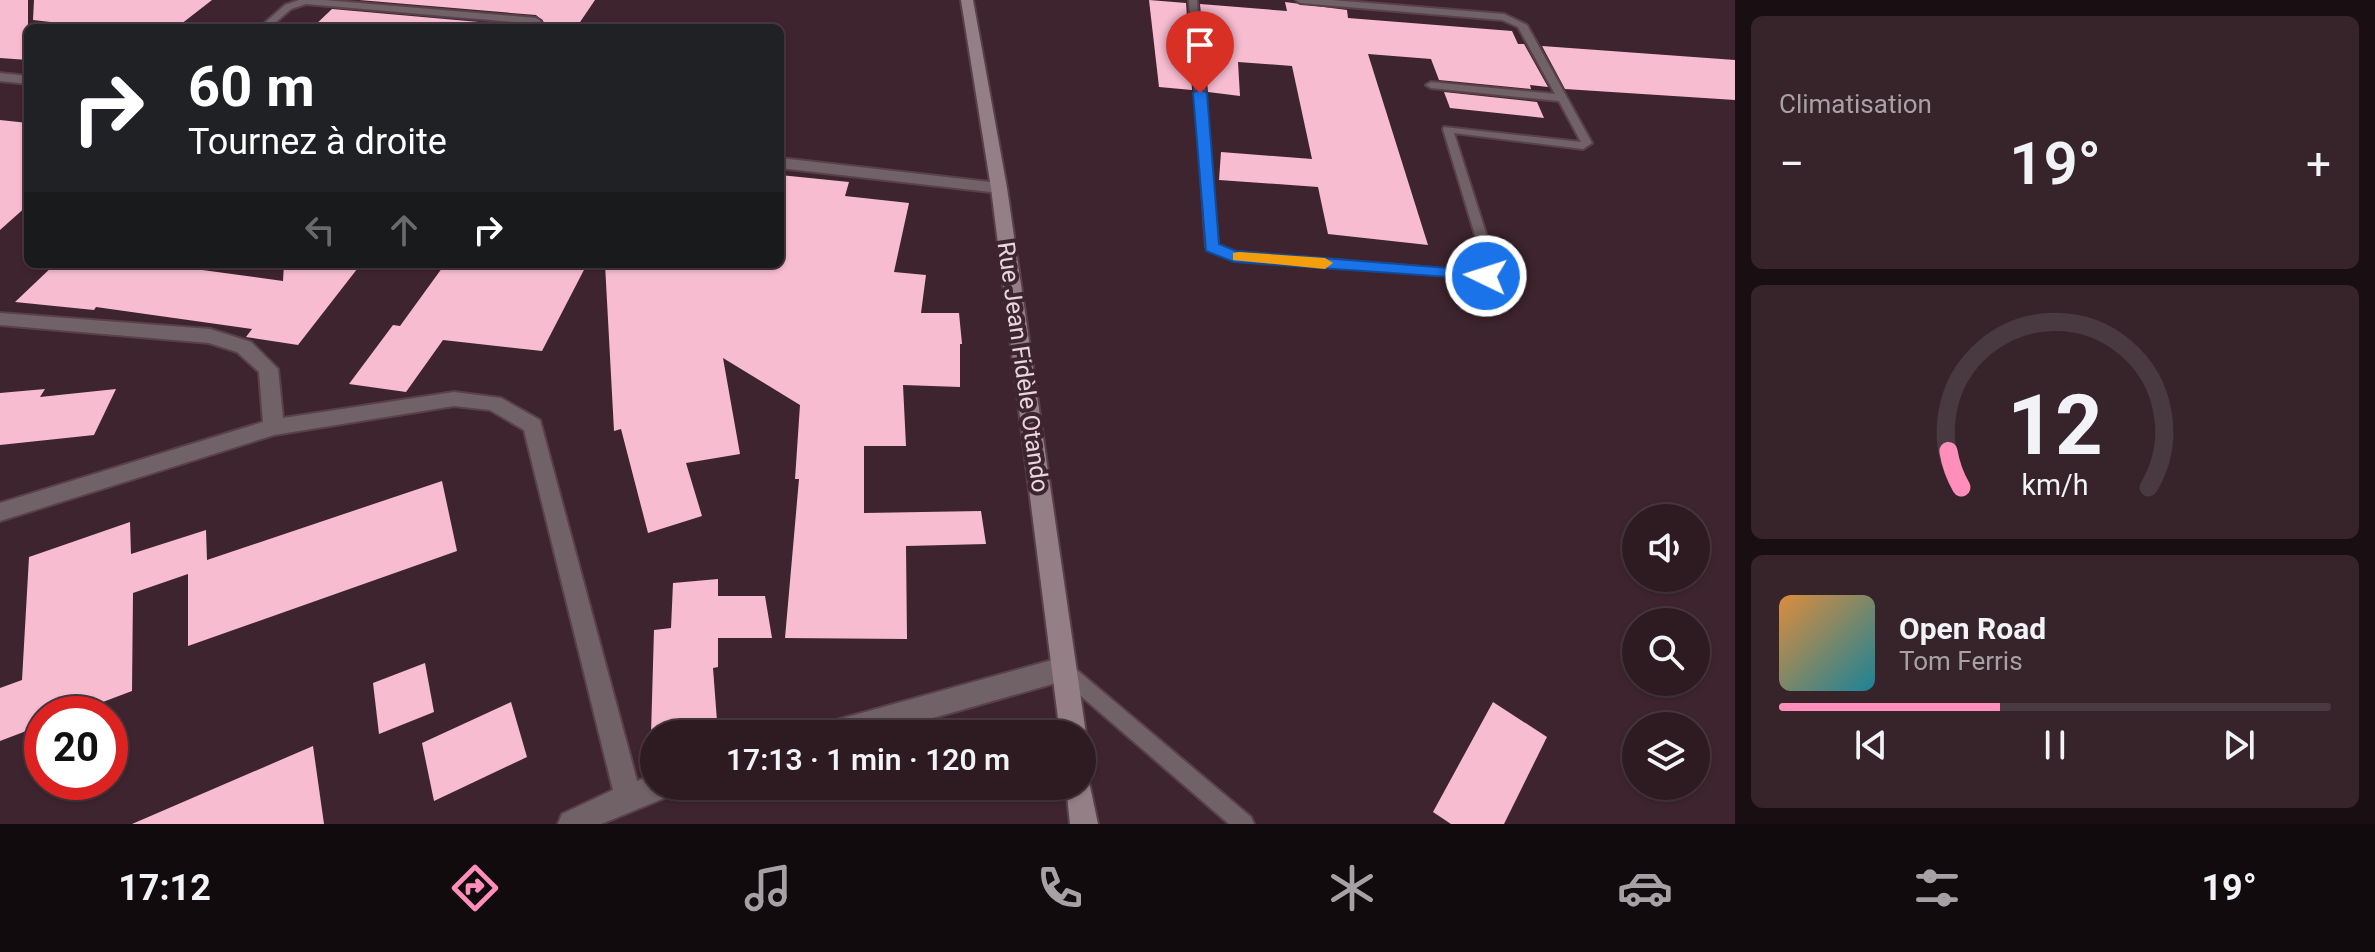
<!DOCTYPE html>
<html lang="fr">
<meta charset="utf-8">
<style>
:root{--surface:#2e1b22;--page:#36242a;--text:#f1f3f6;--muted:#a7a1a5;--line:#493940;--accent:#ff8eba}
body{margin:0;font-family:Roboto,sans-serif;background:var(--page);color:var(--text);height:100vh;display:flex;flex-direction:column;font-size:30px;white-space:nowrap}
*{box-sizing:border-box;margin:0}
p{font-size:26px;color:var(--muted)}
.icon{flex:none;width:44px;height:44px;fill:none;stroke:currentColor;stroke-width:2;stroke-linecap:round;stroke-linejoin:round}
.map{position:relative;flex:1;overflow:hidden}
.drawer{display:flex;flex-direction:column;gap:16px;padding:16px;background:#190f13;width:640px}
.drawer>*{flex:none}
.guide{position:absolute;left:24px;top:24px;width:760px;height:244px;border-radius:12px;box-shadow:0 2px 6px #0004,0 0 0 2px var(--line);background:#202124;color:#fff;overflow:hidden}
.fabs{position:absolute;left:1622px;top:504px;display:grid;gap:16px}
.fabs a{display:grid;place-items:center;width:88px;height:88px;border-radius:50%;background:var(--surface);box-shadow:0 2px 6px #0004,0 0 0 2px var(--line);font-size:40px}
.speed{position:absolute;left:24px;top:696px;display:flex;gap:16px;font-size:40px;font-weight:700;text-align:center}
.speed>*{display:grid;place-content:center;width:104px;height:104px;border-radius:50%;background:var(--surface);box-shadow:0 2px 6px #0004,0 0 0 2px var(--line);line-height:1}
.speed .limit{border:12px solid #d22;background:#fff;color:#111}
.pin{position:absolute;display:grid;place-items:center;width:68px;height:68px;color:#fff;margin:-82px -34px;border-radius:50% 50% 50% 0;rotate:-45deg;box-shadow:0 0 8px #0007}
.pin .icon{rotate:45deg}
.me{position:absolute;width:88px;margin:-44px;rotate:274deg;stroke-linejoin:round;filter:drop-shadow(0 0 6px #0008)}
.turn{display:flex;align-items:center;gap:28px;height:168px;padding:0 32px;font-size:36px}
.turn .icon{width:104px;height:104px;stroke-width:2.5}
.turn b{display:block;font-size:56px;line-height:68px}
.lanes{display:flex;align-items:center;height:76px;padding:0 32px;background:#0003;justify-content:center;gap:40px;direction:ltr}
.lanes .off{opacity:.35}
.big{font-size:60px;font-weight:600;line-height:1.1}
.drawer .tile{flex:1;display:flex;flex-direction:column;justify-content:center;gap:12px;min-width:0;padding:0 28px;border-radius:12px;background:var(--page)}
.drawer .dial{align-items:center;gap:0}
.dial svg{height:208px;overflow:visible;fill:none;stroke:var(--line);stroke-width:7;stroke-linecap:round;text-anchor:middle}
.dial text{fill:var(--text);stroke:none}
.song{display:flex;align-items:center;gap:24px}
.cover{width:96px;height:96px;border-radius:12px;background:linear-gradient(135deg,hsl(30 70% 55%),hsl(190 70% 35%))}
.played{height:8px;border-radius:4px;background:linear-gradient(90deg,var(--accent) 40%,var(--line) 40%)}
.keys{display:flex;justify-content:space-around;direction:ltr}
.heat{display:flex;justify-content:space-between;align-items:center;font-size:44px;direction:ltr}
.trip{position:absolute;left:640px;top:720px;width:456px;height:80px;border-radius:40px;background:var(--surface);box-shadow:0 2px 6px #0004,0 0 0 2px var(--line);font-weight:600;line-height:80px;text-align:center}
.tab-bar{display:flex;height:128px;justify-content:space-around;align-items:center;background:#120b0e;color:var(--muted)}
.tab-bar .icon{width:56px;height:56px}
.tab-bar .on{color:var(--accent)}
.tab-bar b{font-size:36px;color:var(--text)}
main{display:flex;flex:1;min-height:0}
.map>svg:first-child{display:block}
.building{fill:#f7bcd0}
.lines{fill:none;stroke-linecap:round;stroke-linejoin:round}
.lane-casing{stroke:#59404a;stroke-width:4}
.street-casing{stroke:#59404a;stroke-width:4}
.secondary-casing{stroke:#59404a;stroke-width:4}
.lane{fill:#706267;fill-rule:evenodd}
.street{fill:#706267;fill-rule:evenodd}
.secondary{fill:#957f86;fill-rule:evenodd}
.route{fill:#1a73e8;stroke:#114b97;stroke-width:2}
.slow{fill:#f59e0b}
.labels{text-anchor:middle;stroke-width:8;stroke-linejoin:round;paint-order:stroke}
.street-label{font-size:24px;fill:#e8d6dc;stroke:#3e242e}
</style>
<main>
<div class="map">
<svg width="1735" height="824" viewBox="0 0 1735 824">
<rect width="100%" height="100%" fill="#3e242e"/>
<!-- building -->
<g class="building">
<path d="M 0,0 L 28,0 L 28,60 L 0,58 Z"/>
<path d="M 34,0 L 212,0 L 176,28 L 103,28 L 33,20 Z"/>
<path d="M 359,0 L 595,0 L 576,28 L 312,28 L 332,9 L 536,27 L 544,22 L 536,15 Z"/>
<path d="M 1149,0 L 1186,3 L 1192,90 L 1159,87 Z"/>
<path d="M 1285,2 L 1347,10 L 1348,18 L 1512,31 L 1518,44 L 1524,44 L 1548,87 L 1530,85 L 1531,89 L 1439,80 L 1431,59 L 1368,54 L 1428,245 L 1328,234 L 1318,187 L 1219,180 L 1221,152 L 1312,159 L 1292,66 L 1238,62 L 1240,96 L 1208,92 L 1200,4 L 1287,11 Z"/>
<path d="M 1542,46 L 1735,60 L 1735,100 L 1565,89 Z"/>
<path d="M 1444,92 L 1537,102 L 1544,118 L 1450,108 Z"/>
<path d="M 0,120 L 28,123 L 28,205 L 0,230 Z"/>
<path d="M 780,175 L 849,182 L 845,196 L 909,203 L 894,272 L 926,275 L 921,313 L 959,313 L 962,344 L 960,344 L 960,387 L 903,385 L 906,446 L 864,446 L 864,513 L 981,511 L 986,544 L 906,546 L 907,639 L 785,638 L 799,479 L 795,479 L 800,405 L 723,358 L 740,454 L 686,463 L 702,516 L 648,533 L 621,429 L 614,431 L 605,264 L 780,268 Z"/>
<path d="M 55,264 L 158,264 L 283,281 L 284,264 L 361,264 L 298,345 L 246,337 L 252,329 L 96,307 L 94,310 L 15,302 Z"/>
<path d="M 445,264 L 587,264 L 542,351 L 443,340 L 406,392 L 349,384 L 393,325 L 400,326 Z"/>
<path d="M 45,389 L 40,397 L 116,389 L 94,435 L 0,445 L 0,393 Z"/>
<path d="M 442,481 L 457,551 L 188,646 L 188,574 L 133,593 L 132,691 L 71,714 L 42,714 L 42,725 L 0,741 L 0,688 L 22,680 L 29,557 L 130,522 L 131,554 L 206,530 L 207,560 Z"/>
<path d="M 718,579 L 718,596 L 765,596 L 772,638 L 718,638 L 718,667 L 713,668 L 718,734 L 651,734 L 654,630 L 671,628 L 673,583 Z"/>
<path d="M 425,663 L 434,712 L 379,734 L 373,683 Z"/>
<path d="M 511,702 L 527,757 L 434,801 L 422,743 Z"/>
<path d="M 1493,702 L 1547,737 L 1504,824 L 1451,824 L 1433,812 Z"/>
<path d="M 313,746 L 324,824 L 132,824 Z"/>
</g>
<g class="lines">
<defs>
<g id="lane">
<path d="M 299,0 L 324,0 L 536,18 L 541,21 L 536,24 L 306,4 L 291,9 L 269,28 L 259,28 L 285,5 Z"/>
<path d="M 1189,0 L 1197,0 L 1218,245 L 1236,252 L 1483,272 L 1485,268 L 1443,129 L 1444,127 L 1581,142 L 1559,101 L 1431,88 L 1426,85 L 1431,82 L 1555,94 L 1518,27 L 1502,20 L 1300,3 L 1296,0 L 1332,0 L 1504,14 L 1527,25 L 1592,143 L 1583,149 L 1454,133 L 1497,268 L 1490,279 L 1230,259 L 1206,247 Z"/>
<path d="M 1065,663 L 1071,665 L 1251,817 L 1254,824 L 1229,824 L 1059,677 L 1056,671 L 1059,665 Z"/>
</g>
<g id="street">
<path d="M 0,73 L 28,76 L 28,84 L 0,81 Z"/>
<path d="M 780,158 L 999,183 L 1007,188 L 999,193 L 780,168 Z"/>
<path d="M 0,313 L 210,329 L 251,342 L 278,369 L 283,418 L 454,392 L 501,398 L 540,420 L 637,781 L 654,775 L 654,786 L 676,786 L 672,795 L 601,824 L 558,824 L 562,814 L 613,790 L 524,430 L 490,410 L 454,406 L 274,435 L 0,521 L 0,503 L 263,422 L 259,372 L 237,352 L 209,343 L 0,325 Z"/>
<path d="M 1063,657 L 1072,661 L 1075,669 L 1072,677 L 1063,681 L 877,734 L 820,734 L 824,725 L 833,721 Z"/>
</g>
<g id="secondary">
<path d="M 961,0 L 973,0 L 1007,188 L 1086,734 L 1082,743 L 1082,734 L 1060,734 L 991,188 Z"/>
<path d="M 1082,774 L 1088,777 L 1098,824 L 1070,824 L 1066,786 L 1082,786 Z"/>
</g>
</defs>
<!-- lane casing -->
<use href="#lane" class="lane-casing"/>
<!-- street casing -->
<use href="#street" class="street-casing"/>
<!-- secondary casing -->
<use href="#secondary" class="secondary-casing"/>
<!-- lane -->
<use href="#lane" class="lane"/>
<!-- street -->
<use href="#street" class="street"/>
<!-- secondary -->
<use href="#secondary" class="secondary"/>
</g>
<!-- route -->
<path class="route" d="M 1200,89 L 1207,93 L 1219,244 L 1236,251 L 1486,271 L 1492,272 L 1492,280 L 1234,262 L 1206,251 L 1193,93 Z"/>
<!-- slow -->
<path class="slow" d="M 1239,252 L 1325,258 L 1333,263 L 1325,269 L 1233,260 L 1233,253 Z"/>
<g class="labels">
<!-- street labels -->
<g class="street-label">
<text transform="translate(1023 367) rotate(82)" y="8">Rue Jean Fidèle Otando</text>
</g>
</g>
</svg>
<div class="fabs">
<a><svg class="icon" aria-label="sound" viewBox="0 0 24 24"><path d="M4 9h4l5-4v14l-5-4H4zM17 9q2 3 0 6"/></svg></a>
<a><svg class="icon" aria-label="search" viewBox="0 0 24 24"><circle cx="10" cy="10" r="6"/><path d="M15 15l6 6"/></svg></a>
<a><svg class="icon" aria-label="layers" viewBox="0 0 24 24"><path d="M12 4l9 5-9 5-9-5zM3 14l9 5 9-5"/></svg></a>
</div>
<div class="speed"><div class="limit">20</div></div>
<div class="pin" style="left:1200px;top:93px;background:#d93025"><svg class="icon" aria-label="arrive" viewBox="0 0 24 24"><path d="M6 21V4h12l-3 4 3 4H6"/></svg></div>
<svg class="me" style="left:1486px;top:276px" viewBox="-20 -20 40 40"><circle r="17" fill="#1a73e8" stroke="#fff" stroke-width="3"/><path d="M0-11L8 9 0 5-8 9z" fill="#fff"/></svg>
<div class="trip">17:13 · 1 min · 120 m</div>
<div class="guide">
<div class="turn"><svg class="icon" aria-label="right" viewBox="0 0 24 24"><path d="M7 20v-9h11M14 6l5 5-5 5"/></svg><div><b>60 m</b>Tournez à droite</div></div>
<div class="lanes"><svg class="icon off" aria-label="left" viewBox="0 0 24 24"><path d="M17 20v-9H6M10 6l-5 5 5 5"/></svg><svg class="icon off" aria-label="ahead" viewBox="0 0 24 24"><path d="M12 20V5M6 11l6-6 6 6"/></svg><svg class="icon" aria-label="right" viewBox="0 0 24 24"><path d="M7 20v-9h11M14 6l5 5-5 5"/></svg></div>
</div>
</div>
<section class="drawer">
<div class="tile"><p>Climatisation</p>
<div class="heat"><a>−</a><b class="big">19°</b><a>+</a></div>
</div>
<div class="tile dial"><svg viewBox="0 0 100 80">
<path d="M14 69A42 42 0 1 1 86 69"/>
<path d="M14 69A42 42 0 0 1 9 55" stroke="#ff8eba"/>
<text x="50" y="56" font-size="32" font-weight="700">12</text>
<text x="50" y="72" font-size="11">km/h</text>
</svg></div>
<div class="tile">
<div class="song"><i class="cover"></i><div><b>Open Road</b><p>Tom Ferris</p></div></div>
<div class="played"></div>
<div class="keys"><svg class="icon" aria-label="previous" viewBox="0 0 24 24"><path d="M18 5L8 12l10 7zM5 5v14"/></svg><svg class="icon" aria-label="pause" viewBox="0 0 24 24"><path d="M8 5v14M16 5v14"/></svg><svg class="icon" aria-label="next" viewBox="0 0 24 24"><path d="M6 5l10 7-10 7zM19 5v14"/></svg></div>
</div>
</section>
</main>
<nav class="tab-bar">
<b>17:12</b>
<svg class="icon on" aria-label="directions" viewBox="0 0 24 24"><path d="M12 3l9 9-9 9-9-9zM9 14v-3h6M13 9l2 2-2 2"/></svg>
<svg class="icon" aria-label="music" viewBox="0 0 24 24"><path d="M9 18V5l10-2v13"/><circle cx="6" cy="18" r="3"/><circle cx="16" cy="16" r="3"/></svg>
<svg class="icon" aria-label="phone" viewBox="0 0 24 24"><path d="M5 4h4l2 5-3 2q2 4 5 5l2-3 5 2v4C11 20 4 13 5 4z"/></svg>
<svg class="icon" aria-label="climate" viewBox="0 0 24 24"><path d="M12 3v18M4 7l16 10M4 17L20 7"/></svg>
<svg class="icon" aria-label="car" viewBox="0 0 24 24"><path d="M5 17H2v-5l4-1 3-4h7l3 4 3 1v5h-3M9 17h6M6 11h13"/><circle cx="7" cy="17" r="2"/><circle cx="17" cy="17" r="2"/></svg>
<svg class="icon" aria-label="filters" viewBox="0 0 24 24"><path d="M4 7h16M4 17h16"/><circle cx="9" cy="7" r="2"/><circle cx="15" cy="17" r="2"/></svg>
<b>19°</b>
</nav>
